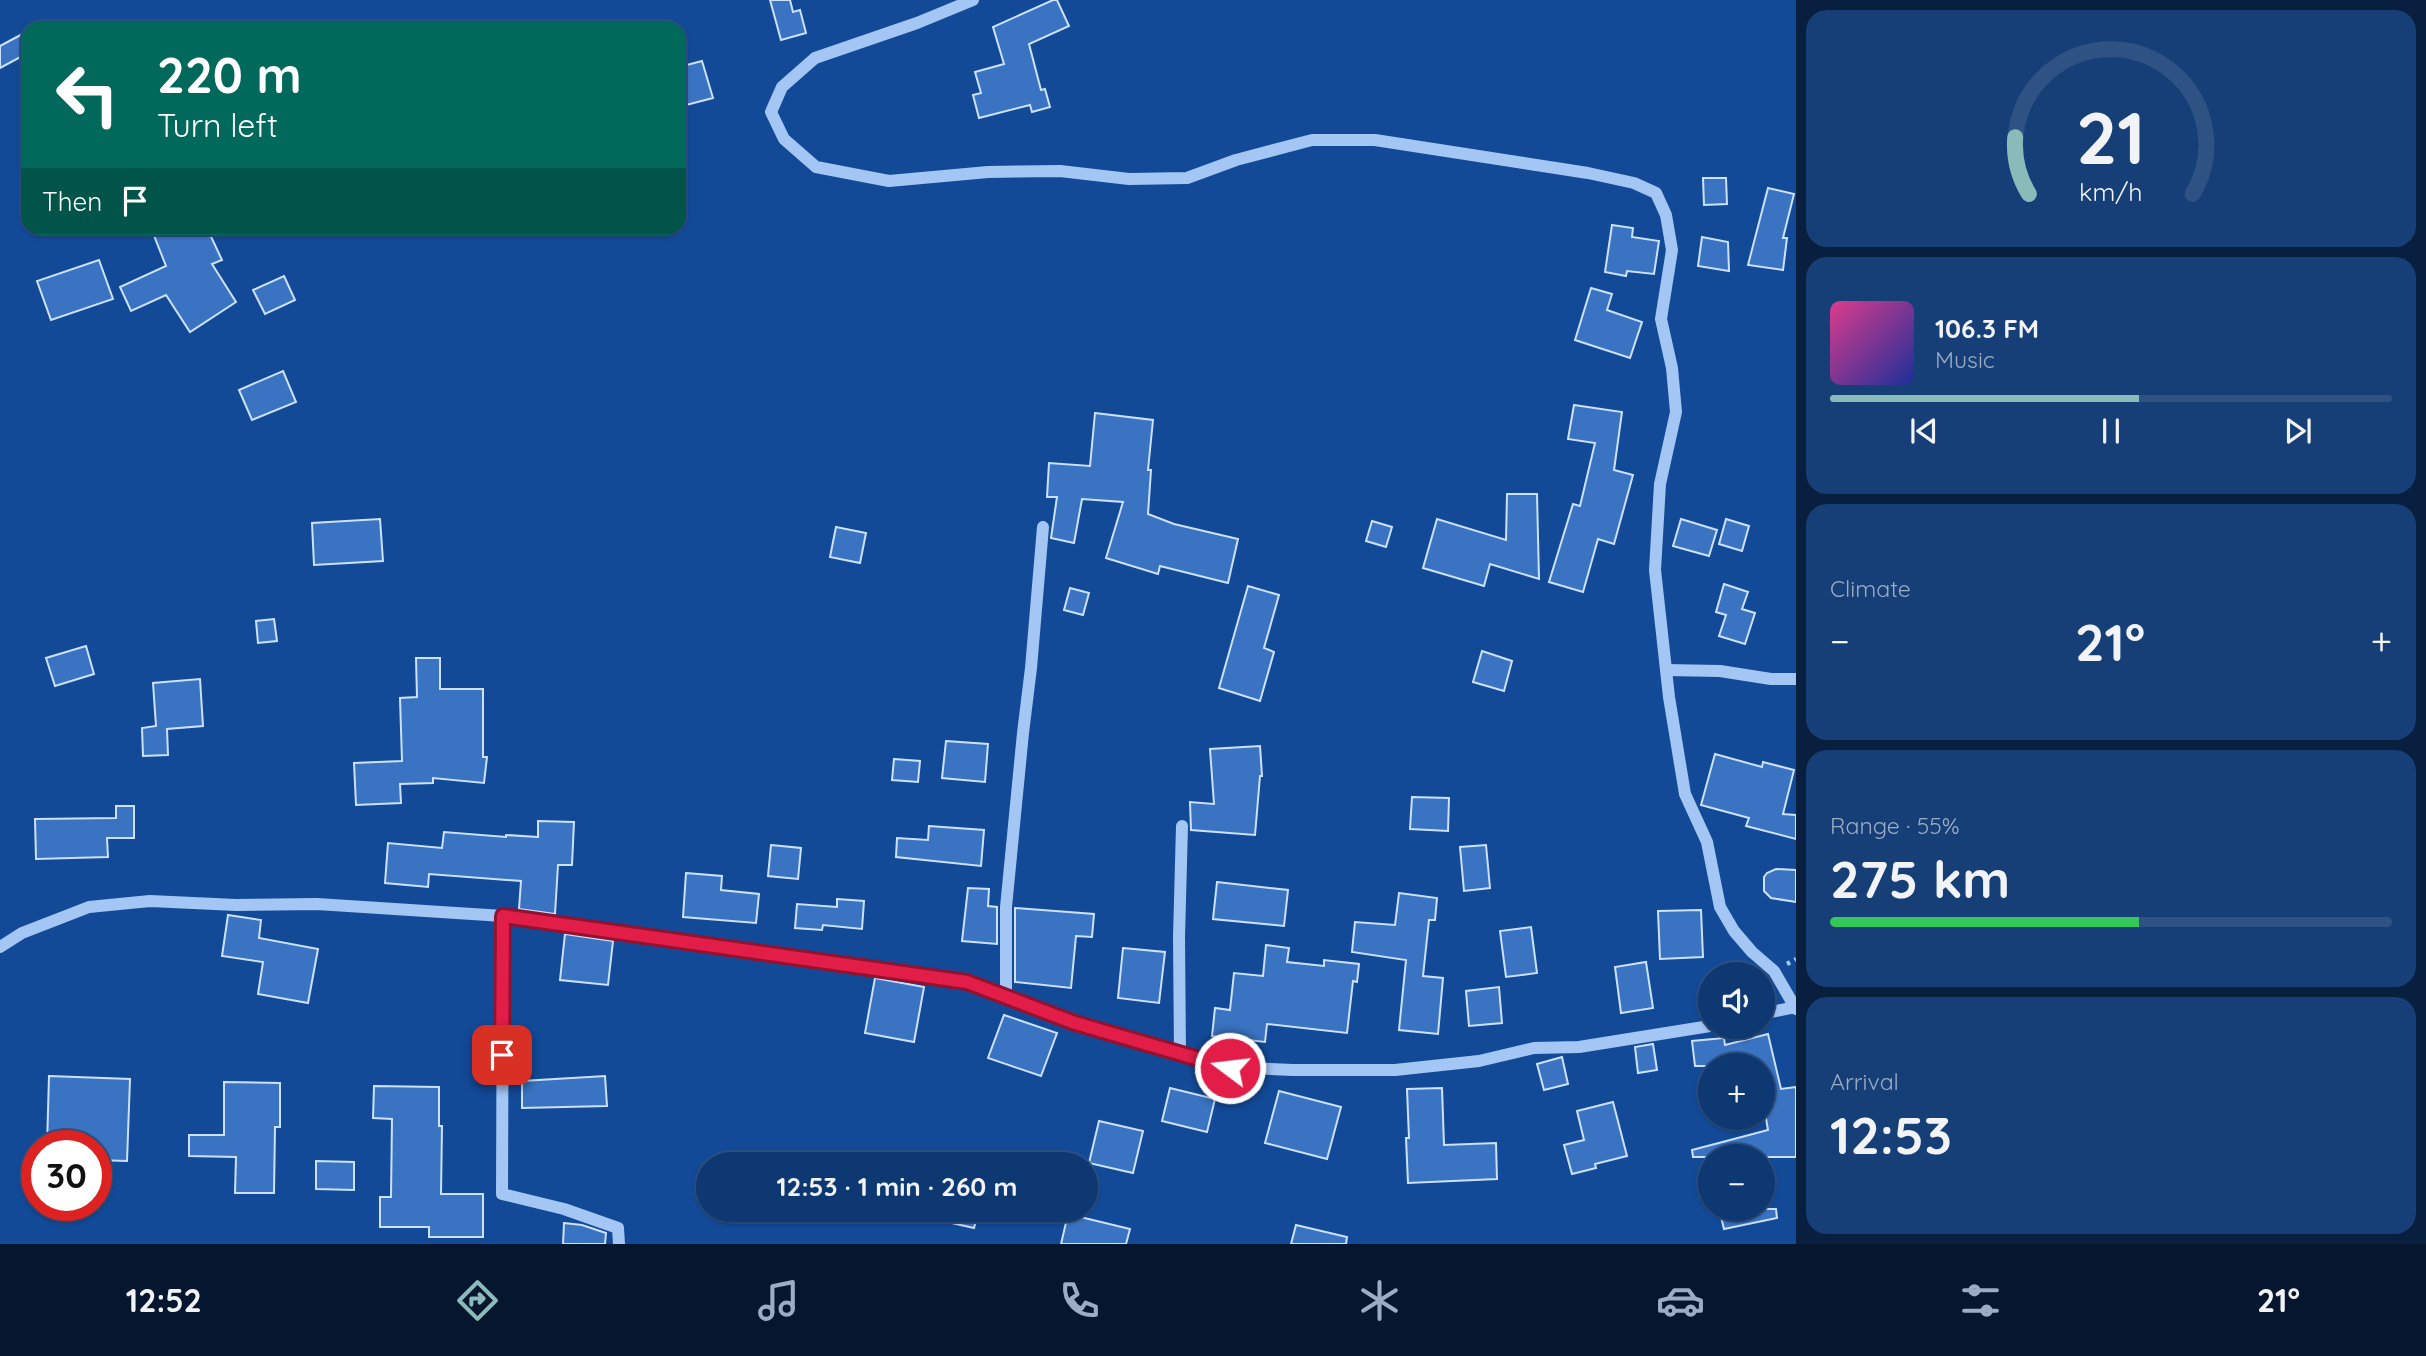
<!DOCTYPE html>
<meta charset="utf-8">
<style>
:root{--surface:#0e3872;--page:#173f77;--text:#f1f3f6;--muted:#9bacc4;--line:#2e5284;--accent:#8bbbb9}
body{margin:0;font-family:Quicksand,sans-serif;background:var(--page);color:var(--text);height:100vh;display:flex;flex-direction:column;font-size:26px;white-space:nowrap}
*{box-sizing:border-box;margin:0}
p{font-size:23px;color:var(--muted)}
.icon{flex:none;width:38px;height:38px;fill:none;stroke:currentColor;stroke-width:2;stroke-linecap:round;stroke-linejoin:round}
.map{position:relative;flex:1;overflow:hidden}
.side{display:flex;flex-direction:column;gap:10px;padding:10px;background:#081f3f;width:630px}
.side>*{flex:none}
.hud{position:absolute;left:21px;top:21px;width:665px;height:214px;border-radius:21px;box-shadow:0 2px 5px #0004,0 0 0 2px var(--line);background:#00695c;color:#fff;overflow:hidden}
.fabs{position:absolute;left:1698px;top:962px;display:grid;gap:14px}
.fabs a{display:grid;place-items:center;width:77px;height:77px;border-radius:50%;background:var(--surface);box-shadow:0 2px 5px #0004,0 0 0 2px var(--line);font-size:35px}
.speed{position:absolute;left:21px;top:1130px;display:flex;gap:14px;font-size:35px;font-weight:700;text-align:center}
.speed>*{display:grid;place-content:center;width:91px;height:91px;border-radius:50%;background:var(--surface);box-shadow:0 2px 5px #0004,0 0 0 2px var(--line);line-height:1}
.speed .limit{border:10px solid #d22;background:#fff;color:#111}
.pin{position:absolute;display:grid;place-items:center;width:60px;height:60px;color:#fff;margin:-30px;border-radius:14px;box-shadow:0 4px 10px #0006}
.me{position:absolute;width:77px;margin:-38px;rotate:285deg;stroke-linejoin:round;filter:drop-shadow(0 0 5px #0008)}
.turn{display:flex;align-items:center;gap:24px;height:147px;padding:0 21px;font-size:32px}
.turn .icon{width:91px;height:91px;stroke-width:2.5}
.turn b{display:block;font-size:49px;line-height:60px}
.then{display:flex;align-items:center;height:66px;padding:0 21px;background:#0003;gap:14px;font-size:26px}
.big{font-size:52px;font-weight:700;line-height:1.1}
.side .card{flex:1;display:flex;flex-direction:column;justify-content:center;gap:10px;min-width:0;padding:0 24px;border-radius:21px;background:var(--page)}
.side .dial{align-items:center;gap:0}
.dial svg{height:182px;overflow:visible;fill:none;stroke:var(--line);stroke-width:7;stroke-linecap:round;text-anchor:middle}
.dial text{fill:var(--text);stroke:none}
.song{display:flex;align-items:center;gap:21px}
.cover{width:84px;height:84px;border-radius:10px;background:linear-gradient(135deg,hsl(330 70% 55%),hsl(230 70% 35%))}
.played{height:7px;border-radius:4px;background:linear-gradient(90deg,var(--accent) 55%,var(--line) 55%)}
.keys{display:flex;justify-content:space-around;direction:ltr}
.heat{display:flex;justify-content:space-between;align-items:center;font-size:38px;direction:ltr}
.charge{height:10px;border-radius:5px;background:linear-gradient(90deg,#34c759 55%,var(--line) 0)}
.trip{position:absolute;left:696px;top:1152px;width:402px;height:70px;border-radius:35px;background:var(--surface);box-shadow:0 2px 5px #0004,0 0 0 2px var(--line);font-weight:700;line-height:70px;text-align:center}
.tabs{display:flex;height:112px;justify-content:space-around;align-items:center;background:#06162e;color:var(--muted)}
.tabs .icon{width:49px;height:49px}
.tabs .active{color:var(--accent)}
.tabs b{font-size:32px;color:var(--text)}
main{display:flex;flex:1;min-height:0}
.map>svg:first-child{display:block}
.building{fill:#3a73c1;stroke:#cbe1fd;stroke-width:2}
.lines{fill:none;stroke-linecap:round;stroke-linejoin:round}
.path{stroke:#a3c6f4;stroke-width:4.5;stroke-dasharray:3.5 5;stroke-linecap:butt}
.minor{stroke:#a3c6f4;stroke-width:12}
.route-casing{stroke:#92132f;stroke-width:18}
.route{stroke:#e11d48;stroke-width:12}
</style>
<main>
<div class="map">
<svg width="1796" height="1244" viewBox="0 0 1796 1244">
<rect width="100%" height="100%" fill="#124a98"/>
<!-- building -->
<g class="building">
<path d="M 770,0 L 790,0 L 793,12 L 800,10 L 806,33 L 781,40 Z"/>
<path d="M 1053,0 L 1057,0 L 1069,26 L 1029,44 L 1041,90 L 1045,89 L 1050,107 L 1032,112 L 1030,105 L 979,118 L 973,95 L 981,93 L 975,72 L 1004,64 L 993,27 Z"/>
<path d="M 28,31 L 28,53 L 0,68 L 0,46 Z"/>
<path d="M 702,61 L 713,98 L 686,105 L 679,78 L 679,67 Z"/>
<path d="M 1703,178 L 1726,178 L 1727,204 L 1704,205 Z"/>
<path d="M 1768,188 L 1794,194 L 1783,238 L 1787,238 L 1783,270 L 1748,265 Z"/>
<path d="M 1612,225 L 1633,228 L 1632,237 L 1659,241 L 1654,274 L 1627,271 L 1626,276 L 1605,272 Z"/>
<path d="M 151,228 L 207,228 L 222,260 L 212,264 L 236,302 L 190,332 L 166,295 L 131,311 L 120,287 L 166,266 Z"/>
<path d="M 1702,237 L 1728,242 L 1729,271 L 1698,266 Z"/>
<path d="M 99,260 L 113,299 L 51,320 L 37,281 Z"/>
<path d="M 284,276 L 295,300 L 265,314 L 253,290 Z"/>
<path d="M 1591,288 L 1612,294 L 1607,310 L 1642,322 L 1630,358 L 1575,340 Z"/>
<path d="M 283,371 L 296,402 L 252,420 L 239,390 Z"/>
<path d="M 1574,405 L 1622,412 L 1614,470 L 1633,475 L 1614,544 L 1598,539 L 1583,592 L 1549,582 L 1573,504 L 1580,506 L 1595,443 L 1568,439 Z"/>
<path d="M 1095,413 L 1153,420 L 1148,470 L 1151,470 L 1148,514 L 1174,524 L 1238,539 L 1228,583 L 1160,566 L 1158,574 L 1106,558 L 1123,502 L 1082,499 L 1074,543 L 1051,538 L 1057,497 L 1047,497 L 1049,463 L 1090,466 Z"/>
<path d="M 1507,494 L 1537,494 L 1539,579 L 1490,564 L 1484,586 L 1423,568 L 1437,519 L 1506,540 Z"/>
<path d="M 380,519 L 383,561 L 314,565 L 312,523 Z"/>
<path d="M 1681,519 L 1717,530 L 1709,556 L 1673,546 Z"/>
<path d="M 1726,519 L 1749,526 L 1742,551 L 1719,544 Z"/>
<path d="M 1372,521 L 1392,527 L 1386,547 L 1366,541 Z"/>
<path d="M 836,527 L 866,533 L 860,563 L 830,557 Z"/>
<path d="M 1724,584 L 1748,592 L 1742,609 L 1755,613 L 1745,644 L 1719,636 L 1726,615 L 1716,612 Z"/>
<path d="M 1248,586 L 1279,595 L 1264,648 L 1274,652 L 1260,701 L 1219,688 Z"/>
<path d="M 1070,588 L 1089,593 L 1083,615 L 1064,610 Z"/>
<path d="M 274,619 L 277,641 L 258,643 L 256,621 Z"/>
<path d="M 86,646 L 94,674 L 55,686 L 46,658 Z"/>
<path d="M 1482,651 L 1512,661 L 1504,691 L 1473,682 Z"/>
<path d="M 416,658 L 440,658 L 440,689 L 483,689 L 483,757 L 487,757 L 484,783 L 433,778 L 433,783 L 400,784 L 401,803 L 356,805 L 354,763 L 402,761 L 400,698 L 417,697 Z"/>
<path d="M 200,679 L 203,726 L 167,729 L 168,755 L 143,756 L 142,728 L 156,726 L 153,683 Z"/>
<path d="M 946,741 L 988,744 L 985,782 L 942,778 Z"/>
<path d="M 1260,746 L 1262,776 L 1260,776 L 1255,835 L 1191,830 L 1190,802 L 1214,804 L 1210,749 Z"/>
<path d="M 1715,754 L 1762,767 L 1763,762 L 1794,770 L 1783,814 L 1796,815 L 1796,839 L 1746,826 L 1749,818 L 1701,805 Z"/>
<path d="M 894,759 L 920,761 L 918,782 L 892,780 Z"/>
<path d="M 1412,797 L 1449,798 L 1448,831 L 1410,829 Z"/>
<path d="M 116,806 L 134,806 L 134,838 L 107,838 L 108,857 L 36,859 L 35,819 L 116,818 Z"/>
<path d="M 538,821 L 574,822 L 572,865 L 558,865 L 555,914 L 519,909 L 521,881 L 429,874 L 428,887 L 385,883 L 388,843 L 442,848 L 444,832 L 506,837 L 506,835 L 538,837 Z"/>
<path d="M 929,826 L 984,830 L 981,866 L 896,857 L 897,838 L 928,840 Z"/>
<path d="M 771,845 L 801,848 L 798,879 L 768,876 Z"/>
<path d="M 1486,845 L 1490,888 L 1464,891 L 1460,847 Z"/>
<path d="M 1776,869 L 1796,870 L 1796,902 L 1771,898 L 1764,891 L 1764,877 L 1767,873 Z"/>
<path d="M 686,873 L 722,876 L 721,890 L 759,894 L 756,923 L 683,917 Z"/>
<path d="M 1217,882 L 1288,890 L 1284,926 L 1213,919 Z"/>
<path d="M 968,888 L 989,889 L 988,906 L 997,907 L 997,944 L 962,941 Z"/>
<path d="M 1399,893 L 1437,898 L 1435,920 L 1429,920 L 1423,976 L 1443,978 L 1438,1034 L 1399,1030 L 1406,960 L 1352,952 L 1355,922 L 1395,925 Z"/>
<path d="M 837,899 L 864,901 L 862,929 L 823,925 L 822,930 L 795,928 L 797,904 L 837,907 Z"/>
<path d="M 1015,908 L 1094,914 L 1092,937 L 1076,936 L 1071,988 L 1015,982 Z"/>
<path d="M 1701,910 L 1703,957 L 1660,959 L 1658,911 Z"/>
<path d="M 228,915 L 261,920 L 259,938 L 318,949 L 308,1003 L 258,994 L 263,962 L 222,956 Z"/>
<path d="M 1531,927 L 1537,973 L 1506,977 L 1500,931 Z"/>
<path d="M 565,934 L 613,941 L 608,985 L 560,980 Z"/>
<path d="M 1266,945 L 1289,948 L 1287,962 L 1324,966 L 1324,960 L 1359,964 L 1357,982 L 1353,981 L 1347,1033 L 1267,1024 L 1265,1042 L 1212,1036 L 1215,1008 L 1230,1010 L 1234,973 L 1263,976 Z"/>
<path d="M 1123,948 L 1165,952 L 1159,1003 L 1118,998 Z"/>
<path d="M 1646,962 L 1653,1008 L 1621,1013 L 1615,967 Z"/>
<path d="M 875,978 L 924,987 L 914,1042 L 865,1033 Z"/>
<path d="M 1499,987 L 1502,1023 L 1469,1026 L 1466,991 Z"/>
<path d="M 1004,1015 L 1057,1033 L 1041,1076 L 988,1058 Z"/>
<path d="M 1768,1034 L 1781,1089 L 1796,1087 L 1796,1157 L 1693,1157 L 1692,1150 L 1768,1130 L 1762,1095 L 1762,1066 L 1695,1066 L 1692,1041 L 1724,1038 L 1725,1045 Z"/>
<path d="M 1653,1044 L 1657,1070 L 1638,1073 L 1635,1047 Z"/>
<path d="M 1562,1057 L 1568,1084 L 1544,1090 L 1537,1064 Z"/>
<path d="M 49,1076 L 130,1079 L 127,1161 L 96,1160 L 96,1146 L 47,1146 Z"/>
<path d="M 605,1076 L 607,1106 L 522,1108 L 522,1081 Z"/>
<path d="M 224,1082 L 280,1083 L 280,1127 L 275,1127 L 274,1193 L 235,1193 L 236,1157 L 189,1156 L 189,1135 L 224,1135 Z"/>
<path d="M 374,1086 L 439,1087 L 439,1126 L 442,1126 L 441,1194 L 483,1194 L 483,1237 L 429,1237 L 429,1227 L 380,1227 L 380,1197 L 391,1197 L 392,1119 L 373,1118 Z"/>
<path d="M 1170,1088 L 1215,1099 L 1207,1132 L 1162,1121 Z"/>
<path d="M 1442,1088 L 1444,1145 L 1496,1143 L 1497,1179 L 1408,1183 L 1406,1138 L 1409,1138 L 1407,1089 Z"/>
<path d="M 1279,1091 L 1341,1107 L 1327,1159 L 1265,1143 Z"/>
<path d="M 1613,1102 L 1627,1156 L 1595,1164 L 1596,1168 L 1572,1174 L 1564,1145 L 1584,1140 L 1577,1111 Z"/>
<path d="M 1099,1121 L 1143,1131 L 1133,1173 L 1089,1163 Z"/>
<path d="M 316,1161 L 354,1162 L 354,1190 L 316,1189 Z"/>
<path d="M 926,1209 L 979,1209 L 974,1228 L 925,1217 Z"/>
<path d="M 1719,1209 L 1776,1209 L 1777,1218 L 1724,1229 Z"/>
<path d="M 1068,1214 L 1130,1229 L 1126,1244 L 1061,1244 Z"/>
<path d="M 564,1223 L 582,1225 L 606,1233 L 605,1244 L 563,1244 Z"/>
<path d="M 1296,1225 L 1347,1237 L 1346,1244 L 1291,1244 Z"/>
</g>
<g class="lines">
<!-- path -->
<path class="path" d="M 1787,964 L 1796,959"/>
<!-- minor -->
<g class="minor">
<path d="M 973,0 L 917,23 L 815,58 L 782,87 L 771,112 L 784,139 L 816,167 L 889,181 L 988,172 L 1060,171 L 1129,179 L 1187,178 L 1236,160 L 1312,140 L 1375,140 L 1588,173 L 1634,183 L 1656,193 L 1666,215 L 1672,250 L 1661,319 L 1672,368 L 1676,412 L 1660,484 L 1655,570 L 1669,697 L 1685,794 L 1707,842 L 1720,907 L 1734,931 L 1752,952 L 1774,971 L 1796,1009"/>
<path d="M 1666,670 L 1720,671 L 1771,679 L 1796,679"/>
<path d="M 503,916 L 502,1194 L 564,1209 L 618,1228 L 619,1244"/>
<path d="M 0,947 L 22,933 L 89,907 L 150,901 L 236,905 L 317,904 L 503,916 L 966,982 L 1075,1023 L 1230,1067 L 1293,1070 L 1395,1070 L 1479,1061 L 1534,1048 L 1579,1047 L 1710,1026"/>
<path d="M 1006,996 L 1006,907 L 1023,733 L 1031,668 L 1043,527"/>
<path d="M 1762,1014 L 1795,1007"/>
<path d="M 1180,1054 L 1179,937 L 1182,826"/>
</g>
</g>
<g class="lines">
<defs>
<path id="route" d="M 502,1055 L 503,916 L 967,982 L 1075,1023 L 1230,1068"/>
</defs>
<!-- route casing -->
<use href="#route" class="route-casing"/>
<!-- route -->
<use href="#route" class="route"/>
</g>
</svg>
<div class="fabs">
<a><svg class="icon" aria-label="sound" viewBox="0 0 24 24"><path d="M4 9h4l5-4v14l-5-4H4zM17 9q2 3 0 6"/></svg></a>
<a>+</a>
<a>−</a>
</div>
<div class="speed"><div class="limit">30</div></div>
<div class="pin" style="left:502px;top:1055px;background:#d93025"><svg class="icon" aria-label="arrive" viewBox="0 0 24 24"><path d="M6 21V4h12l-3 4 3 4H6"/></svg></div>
<svg class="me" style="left:1230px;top:1068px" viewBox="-20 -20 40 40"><circle r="17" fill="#e11d48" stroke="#fff" stroke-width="3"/><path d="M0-11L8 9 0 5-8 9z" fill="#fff"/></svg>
<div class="trip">12:53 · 1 min · 260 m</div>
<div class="hud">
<div class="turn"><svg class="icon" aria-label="left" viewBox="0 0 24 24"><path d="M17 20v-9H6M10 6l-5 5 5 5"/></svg><div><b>220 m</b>Turn left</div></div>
<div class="then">Then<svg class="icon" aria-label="arrive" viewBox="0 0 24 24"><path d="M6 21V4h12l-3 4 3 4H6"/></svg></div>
</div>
</div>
<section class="side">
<div class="card dial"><svg viewBox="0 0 100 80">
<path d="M14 69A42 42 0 1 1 86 69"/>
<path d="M14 69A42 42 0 0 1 8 44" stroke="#8bbbb9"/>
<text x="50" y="56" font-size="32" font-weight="700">21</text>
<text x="50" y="72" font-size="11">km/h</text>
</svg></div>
<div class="card">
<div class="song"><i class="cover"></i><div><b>106.3 FM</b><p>Music</p></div></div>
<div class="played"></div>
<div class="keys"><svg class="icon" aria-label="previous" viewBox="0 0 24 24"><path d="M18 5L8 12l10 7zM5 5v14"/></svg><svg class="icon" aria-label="pause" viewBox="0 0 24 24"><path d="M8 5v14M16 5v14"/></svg><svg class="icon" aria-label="next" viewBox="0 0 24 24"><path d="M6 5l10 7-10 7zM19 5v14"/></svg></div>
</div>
<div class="card"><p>Climate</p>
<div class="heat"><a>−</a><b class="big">21°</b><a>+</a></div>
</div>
<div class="card"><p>Range · 55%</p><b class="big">275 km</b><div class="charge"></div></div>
<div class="card"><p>Arrival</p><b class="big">12:53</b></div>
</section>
</main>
<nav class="tabs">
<b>12:52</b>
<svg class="icon active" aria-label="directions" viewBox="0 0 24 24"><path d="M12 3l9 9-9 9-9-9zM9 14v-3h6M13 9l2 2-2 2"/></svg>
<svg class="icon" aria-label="music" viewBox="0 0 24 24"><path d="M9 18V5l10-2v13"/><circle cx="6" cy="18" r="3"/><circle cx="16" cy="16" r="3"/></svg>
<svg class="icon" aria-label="phone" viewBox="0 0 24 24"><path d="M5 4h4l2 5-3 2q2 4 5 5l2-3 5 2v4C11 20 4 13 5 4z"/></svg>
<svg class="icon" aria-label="climate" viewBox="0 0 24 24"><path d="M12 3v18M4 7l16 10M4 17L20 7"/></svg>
<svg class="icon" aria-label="car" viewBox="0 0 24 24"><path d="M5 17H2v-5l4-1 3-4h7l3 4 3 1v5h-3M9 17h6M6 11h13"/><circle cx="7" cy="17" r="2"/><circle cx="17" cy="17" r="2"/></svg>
<svg class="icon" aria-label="filters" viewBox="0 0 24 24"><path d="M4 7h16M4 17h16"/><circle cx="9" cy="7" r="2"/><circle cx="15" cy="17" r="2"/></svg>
<b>21°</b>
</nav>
